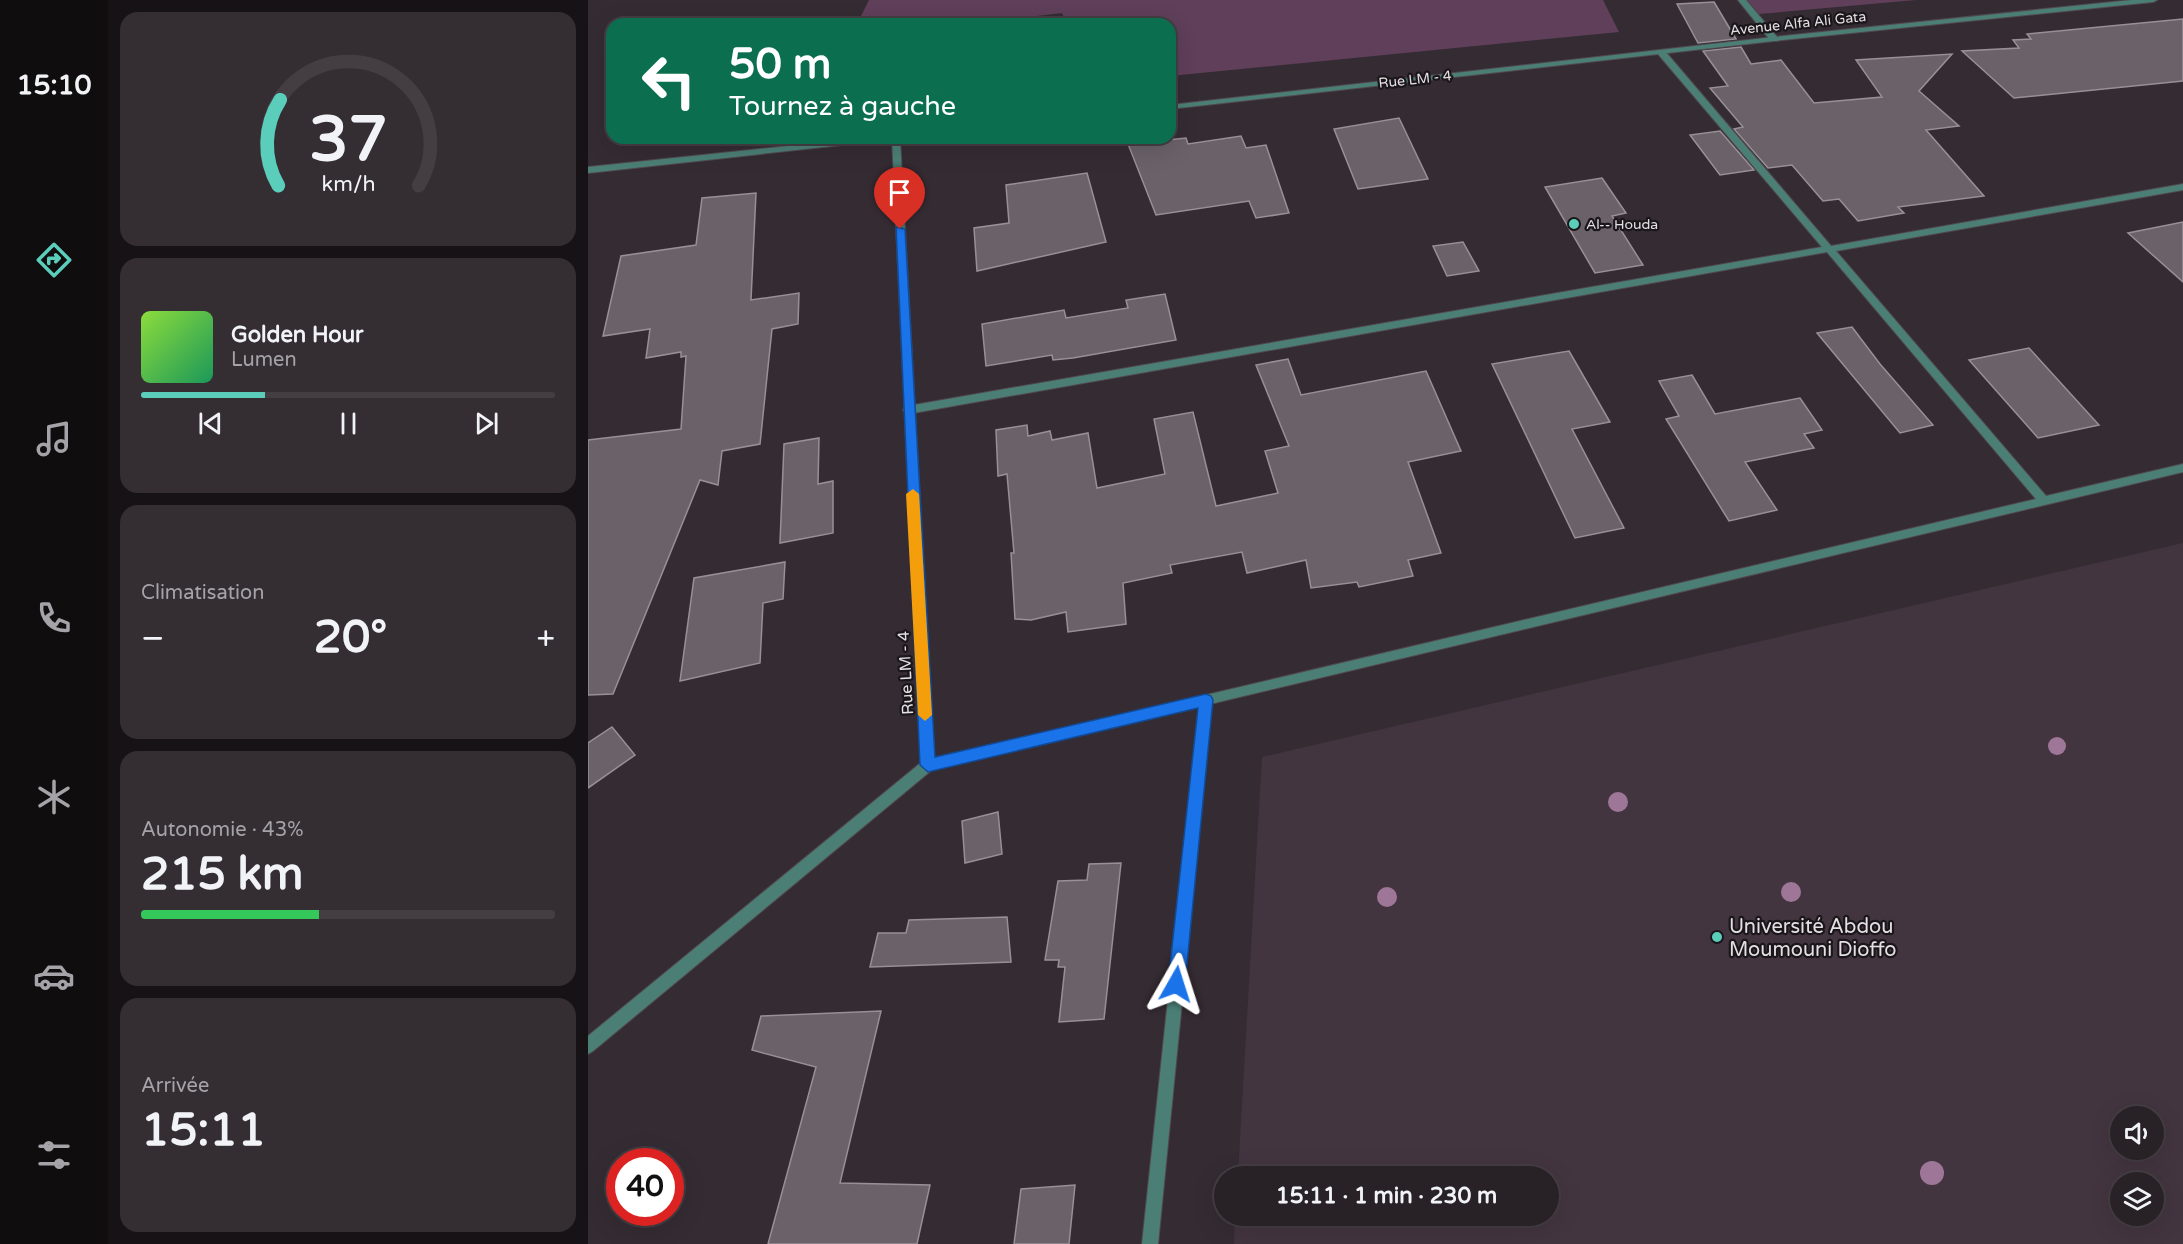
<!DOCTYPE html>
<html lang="fr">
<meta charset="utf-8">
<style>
:root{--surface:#282126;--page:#342e32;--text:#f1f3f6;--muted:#a5a3a7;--line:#443e43;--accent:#5bcebb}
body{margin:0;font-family:"Varela Round",sans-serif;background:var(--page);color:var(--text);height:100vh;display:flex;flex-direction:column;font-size:22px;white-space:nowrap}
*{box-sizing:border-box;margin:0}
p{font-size:20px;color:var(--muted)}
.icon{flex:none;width:33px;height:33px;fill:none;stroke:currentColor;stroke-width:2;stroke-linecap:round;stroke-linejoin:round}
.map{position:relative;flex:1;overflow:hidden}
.side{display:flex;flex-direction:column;gap:12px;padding:12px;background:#161215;width:480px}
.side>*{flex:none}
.hud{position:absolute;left:18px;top:18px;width:570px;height:126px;border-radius:18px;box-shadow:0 6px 24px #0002,0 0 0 2px var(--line);background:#0b6e4f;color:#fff;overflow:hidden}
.controls{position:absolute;left:1522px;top:1106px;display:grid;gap:12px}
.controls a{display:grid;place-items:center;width:54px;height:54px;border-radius:50%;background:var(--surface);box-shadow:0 6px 24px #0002,0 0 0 2px var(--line);font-size:30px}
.speed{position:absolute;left:18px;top:1148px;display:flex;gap:12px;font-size:30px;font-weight:700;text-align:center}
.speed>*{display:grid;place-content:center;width:78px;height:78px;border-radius:50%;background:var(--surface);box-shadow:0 6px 24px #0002,0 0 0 2px var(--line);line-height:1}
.speed .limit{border:9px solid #d22;background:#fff;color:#111}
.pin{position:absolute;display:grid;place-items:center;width:51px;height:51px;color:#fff;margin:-62px -26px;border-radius:50% 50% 50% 0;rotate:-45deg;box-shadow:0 0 6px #0007}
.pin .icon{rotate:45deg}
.me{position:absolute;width:66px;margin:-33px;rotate:6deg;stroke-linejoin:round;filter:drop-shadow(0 0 4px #0008)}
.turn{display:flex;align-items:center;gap:21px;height:126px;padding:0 24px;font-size:27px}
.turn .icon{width:78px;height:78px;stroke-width:2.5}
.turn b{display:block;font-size:42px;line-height:51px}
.big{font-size:45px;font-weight:700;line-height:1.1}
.side .card{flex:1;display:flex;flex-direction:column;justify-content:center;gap:9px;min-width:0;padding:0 21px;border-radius:18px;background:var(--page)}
.side .dial{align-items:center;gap:0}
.dial svg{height:156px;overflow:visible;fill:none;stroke:var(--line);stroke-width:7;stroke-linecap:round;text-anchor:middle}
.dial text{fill:var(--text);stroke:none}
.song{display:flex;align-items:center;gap:18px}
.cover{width:72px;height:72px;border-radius:9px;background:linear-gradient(135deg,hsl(90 70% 55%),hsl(150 70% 35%))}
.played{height:6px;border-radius:3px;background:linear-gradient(90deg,var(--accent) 30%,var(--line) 30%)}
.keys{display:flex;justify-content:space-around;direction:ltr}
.heat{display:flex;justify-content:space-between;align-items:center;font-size:33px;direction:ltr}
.charge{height:9px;border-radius:4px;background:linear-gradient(90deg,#34c759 43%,var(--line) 0)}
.trip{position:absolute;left:626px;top:1166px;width:345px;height:60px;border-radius:30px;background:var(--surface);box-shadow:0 6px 24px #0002,0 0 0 2px var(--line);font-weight:700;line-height:60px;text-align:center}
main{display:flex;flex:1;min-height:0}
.tab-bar{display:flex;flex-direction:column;width:108px;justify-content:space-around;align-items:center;background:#100d0f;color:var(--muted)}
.tab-bar .icon{width:42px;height:42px}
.tab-bar .current{color:var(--accent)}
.tab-bar b{font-size:27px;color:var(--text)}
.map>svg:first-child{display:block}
.built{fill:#433540;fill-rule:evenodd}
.green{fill:#5f3f5a}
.building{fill:#6a6169;stroke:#998f97;stroke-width:1.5}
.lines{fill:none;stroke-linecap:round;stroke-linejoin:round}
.minor-casing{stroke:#51494f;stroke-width:2}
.tertiary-casing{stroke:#51494f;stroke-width:2}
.minor{fill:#4b7f76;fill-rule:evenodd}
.tertiary{fill:#4b7f76;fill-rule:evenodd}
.tree{fill:#9e7798}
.route{fill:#1a73e8;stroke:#114b97;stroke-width:1.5}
.slow{fill:#f59e0b}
.poi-dot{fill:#5bcebb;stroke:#1a1619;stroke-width:2}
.labels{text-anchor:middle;stroke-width:4.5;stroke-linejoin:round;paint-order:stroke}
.far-street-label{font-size:14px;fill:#e4dfe3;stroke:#1a1619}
.far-poi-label{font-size:14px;fill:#e4dfe3;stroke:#1a1619;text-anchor:start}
.street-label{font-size:16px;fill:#e4dfe3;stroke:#1a1619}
.near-poi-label{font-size:20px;fill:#e4dfe3;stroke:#1a1619;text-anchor:start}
</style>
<main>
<nav class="tab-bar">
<b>15:10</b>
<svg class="icon current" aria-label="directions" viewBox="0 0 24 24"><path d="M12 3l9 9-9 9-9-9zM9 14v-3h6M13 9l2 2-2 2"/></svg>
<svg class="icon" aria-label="music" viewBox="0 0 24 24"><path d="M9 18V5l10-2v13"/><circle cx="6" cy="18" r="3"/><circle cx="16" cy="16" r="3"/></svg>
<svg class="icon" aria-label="phone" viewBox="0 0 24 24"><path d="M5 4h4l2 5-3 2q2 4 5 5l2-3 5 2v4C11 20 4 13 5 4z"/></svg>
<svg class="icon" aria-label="climate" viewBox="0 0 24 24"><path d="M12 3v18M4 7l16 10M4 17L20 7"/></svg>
<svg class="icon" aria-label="car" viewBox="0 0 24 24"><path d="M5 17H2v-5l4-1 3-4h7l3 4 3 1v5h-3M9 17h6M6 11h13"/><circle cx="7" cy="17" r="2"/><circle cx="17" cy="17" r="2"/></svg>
<svg class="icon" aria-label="filters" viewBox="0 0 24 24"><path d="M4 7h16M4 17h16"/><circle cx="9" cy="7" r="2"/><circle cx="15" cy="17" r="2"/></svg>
</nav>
<section class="side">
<div class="card dial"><svg viewBox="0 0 100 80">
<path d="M14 69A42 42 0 1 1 86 69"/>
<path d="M14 69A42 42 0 0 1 15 25" stroke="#5bcebb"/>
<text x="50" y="56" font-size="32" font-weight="700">37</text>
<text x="50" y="72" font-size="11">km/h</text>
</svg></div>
<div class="card">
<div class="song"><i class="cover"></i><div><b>Golden Hour</b><p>Lumen</p></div></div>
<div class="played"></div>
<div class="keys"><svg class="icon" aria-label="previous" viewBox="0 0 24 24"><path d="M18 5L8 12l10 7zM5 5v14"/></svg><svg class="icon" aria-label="pause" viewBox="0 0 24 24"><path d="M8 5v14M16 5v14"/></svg><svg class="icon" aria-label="next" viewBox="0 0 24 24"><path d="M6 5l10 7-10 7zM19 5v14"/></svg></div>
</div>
<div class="card"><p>Climatisation</p>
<div class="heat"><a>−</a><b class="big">20°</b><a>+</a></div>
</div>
<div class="card"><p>Autonomie · 43%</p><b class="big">215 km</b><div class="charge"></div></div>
<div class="card"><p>Arrivée</p><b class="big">15:11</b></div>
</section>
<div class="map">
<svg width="1595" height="1244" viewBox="0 0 1595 1244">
<rect width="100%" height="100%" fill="#352c33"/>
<!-- built -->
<path class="built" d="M 1595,543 L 1595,1244 L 646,1244 L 647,1215 L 960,1215 L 960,1176 L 650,1176 L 674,757 ZM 1533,1116 L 1566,1116 L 1566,1149 L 1533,1149 ZM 1533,1182 L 1566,1182 L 1566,1215 L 1533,1215 Z"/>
<!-- green -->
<g class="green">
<path d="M 281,0 L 1015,0 L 1031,32 L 582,76 L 582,24 L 479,24 L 474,13 L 407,21 L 406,24 L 269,24 Z"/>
<path d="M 1159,0 L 1328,0 L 1171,14 Z"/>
</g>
<!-- building -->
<g class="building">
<path d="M 1126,2 L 1148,39 L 1110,43 L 1089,4 Z"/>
<path d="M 1595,19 L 1595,81 L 1426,98 L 1374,51 L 1431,48 L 1425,40 L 1443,39 L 1439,34 Z"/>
<path d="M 1153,47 L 1163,64 L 1193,60 L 1226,103 L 1294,97 L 1268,60 L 1364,54 L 1331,91 L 1371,126 L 1338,130 L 1396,196 L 1310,207 L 1316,213 L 1270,221 L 1251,199 L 1235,201 L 1204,165 L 1180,168 L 1146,129 L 1155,127 L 1122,88 L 1140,86 L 1115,51 Z"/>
<path d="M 811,118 L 840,179 L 770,189 L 746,129 Z"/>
<path d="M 1132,131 L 1166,170 L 1132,175 L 1102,135 Z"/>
<path d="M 653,136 L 658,148 L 678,145 L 701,213 L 668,218 L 661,201 L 568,215 L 540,144 L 598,138 L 600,144 Z"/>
<path d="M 499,173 L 518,242 L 389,271 L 386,228 L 421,223 L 418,185 Z"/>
<path d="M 1014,178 L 1038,213 L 1024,216 L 1055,265 L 1007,273 L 957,187 Z"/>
<path d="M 168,193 L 163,300 L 211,293 L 210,324 L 184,329 L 172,444 L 134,451 L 130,485 L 112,480 L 25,694 L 0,695 L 0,440 L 93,429 L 98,356 L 93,357 L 93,352 L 58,358 L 62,329 L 15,336 L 33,256 L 108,245 L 114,198 Z"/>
<path d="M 1595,222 L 1595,282 L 1540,233 Z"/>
<path d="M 875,242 L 891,271 L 859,276 L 845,246 Z"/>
<path d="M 577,294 L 588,340 L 485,358 L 465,360 L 464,355 L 398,366 L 394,324 L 476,310 L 478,318 L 540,308 L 538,300 Z"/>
<path d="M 1264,327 L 1292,364 L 1345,425 L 1312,433 L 1229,333 Z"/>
<path d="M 1441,348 L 1511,425 L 1450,438 L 1381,360 Z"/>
<path d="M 981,351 L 1022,422 L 984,429 L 1036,528 L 987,538 L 904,364 Z"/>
<path d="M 700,359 L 713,395 L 838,371 L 873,451 L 820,462 L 853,553 L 820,560 L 825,576 L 771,587 L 769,582 L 723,588 L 718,560 L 659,573 L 654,552 L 582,565 L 584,573 L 535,583 L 538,624 L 480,632 L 478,612 L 443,620 L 427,619 L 423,553 L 426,553 L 419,474 L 410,476 L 408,430 L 439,425 L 440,436 L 462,431 L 464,440 L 500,433 L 509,488 L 577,474 L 566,419 L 605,412 L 628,506 L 690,493 L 677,451 L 701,446 L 668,365 Z"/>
<path d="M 1104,375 L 1127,414 L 1212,398 L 1234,430 L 1216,434 L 1226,448 L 1157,462 L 1189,510 L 1141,521 L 1078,419 L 1091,416 L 1071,381 Z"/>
<path d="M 231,438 L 230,484 L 245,481 L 245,533 L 192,543 L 196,444 Z"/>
<path d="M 197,562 L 195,599 L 175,603 L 172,663 L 92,681 L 106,578 Z"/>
<path d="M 24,727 L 47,755 L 0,788 L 0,743 Z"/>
<path d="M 410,812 L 414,854 L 377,863 L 374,821 Z"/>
<path d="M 533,863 L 516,1019 L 471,1022 L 477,967 L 470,967 L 471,960 L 457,960 L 470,881 L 499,880 L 501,864 Z"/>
<path d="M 419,917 L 423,962 L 282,967 L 290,933 L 318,933 L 321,920 Z"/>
<path d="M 293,1011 L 252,1183 L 342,1185 L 329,1244 L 180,1244 L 228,1067 L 164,1050 L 173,1016 Z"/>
<path d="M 487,1185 L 481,1244 L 426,1244 L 433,1189 Z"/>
</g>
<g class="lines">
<defs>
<g id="minor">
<path d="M 1150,0 L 1158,0 L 1189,37 L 1189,41 L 1183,41 Z"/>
<path d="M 1070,50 L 1076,50 L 1243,246 L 1595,184 L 1595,190 L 1248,251 L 1458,496 L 1595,464 L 1595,472 L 618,705 L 614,704 L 612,700 L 614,696 L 618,695 L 1448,499 L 1239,252 L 320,414 L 315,410 L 320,406 L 1234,247 L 1070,54 Z"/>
<path d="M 277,138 L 304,138 L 300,140 L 0,173 L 0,167 Z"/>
<path d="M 340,759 L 345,761 L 347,765 L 345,769 L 5,1051 L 0,1054 L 0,1036 L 335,761 Z"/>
</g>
<g id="tertiary">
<path d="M 1544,0 L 1569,0 L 1565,2 L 1186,41 L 582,109 L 582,105 L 1186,37 Z"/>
<path d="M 304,138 L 312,138 L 346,758 L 618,695 L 622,696 L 624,700 L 570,1244 L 554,1244 L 611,707 L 340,771 L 335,769 L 333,765 Z"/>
</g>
</defs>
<!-- minor casing -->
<use href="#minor" class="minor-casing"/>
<!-- tertiary casing -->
<use href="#tertiary" class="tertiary-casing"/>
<!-- minor -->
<use href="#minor" class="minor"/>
<!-- tertiary -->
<use href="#tertiary" class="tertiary"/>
</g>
<!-- trees -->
<g class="tree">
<circle cx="1469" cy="746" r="9"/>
<circle cx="1030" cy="802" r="10"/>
<circle cx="1203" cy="892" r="10"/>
<circle cx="799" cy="897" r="10"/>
<circle cx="1344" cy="1173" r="12"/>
</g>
<!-- route -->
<path class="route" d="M 308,227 L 317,229 L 347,757 L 618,694 L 623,696 L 625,700 L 597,984 L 594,990 L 588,992 L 582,990 L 580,984 L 610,708 L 340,772 L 332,765 Z"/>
<!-- slow -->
<path class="slow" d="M 325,489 L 331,494 L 344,715 L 337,721 L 330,715 L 318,494 Z"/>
<!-- markers -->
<g class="poi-dot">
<circle cx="986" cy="224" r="6"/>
<circle cx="1129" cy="937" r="6"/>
</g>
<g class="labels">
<!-- far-street labels -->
<g class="far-street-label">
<text transform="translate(1210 23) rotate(-6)" y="5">Avenue Alfa Ali Gata</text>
<text transform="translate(827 79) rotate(-6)" y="5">Rue LM - 4</text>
</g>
<!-- far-poi labels -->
<g class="far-poi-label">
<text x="998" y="229">Al-- Houda</text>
</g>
<!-- street labels -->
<g class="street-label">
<text transform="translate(317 673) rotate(-93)" y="6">Rue LM - 4</text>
</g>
<!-- near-poi labels -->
<g class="near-poi-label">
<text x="1141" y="933">Université Abdou<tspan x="1141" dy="23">Moumouni Dioffo</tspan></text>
</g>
</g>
</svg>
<div class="controls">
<a><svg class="icon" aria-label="sound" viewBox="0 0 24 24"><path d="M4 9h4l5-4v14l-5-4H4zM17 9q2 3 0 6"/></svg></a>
<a><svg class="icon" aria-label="layers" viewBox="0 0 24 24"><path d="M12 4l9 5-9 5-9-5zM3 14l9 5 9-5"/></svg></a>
</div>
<div class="speed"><div class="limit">40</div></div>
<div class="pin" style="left:312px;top:229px;background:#d93025"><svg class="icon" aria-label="arrive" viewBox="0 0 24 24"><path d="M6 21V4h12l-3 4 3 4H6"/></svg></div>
<svg class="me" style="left:588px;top:984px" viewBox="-20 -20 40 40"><path d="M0-17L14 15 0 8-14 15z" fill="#1a73e8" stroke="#fff" stroke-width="4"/></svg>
<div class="trip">15:11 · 1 min · 230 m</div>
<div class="hud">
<div class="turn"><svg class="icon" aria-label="left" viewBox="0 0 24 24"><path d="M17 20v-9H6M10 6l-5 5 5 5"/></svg><div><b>50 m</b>Tournez à gauche</div></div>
</div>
</div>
</main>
